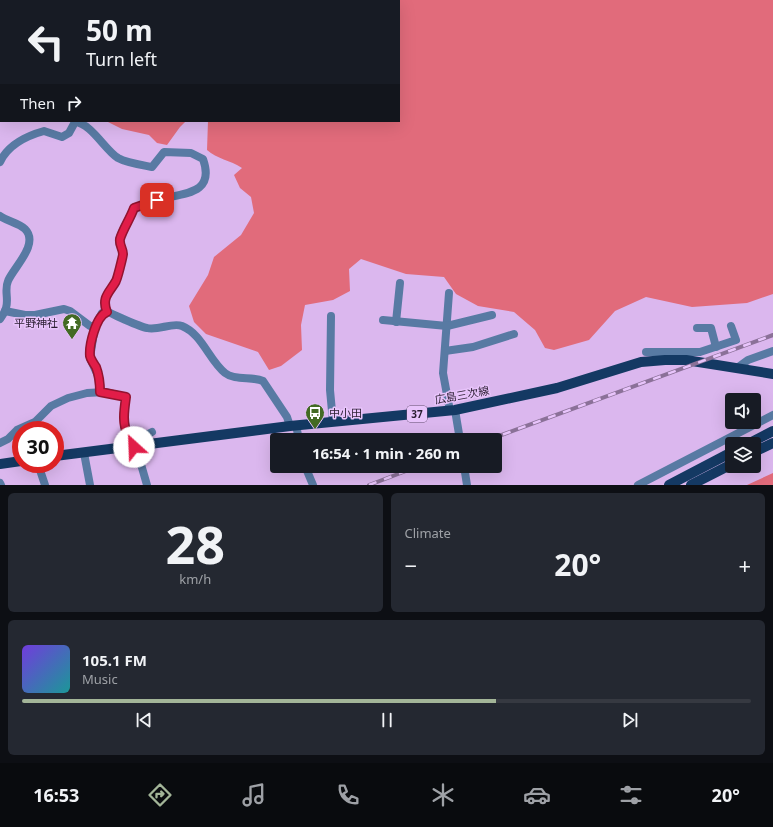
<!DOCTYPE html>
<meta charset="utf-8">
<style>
:root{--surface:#171b24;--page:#242831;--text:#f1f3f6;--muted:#9ea1a6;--line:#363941;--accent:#a3b598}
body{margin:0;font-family:"Noto Sans","Noto Sans JP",sans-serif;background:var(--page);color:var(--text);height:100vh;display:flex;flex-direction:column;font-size:15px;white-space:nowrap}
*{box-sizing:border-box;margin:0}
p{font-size:13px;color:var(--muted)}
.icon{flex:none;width:22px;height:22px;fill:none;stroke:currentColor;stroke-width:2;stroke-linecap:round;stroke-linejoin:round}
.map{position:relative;height:485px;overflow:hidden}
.sheet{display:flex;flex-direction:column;gap:8px;padding:8px;background:#0d0f14;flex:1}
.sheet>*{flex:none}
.guide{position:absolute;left:0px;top:0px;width:400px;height:122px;box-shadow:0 4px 16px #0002;background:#171b24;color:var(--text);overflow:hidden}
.tools{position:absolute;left:725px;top:393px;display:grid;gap:8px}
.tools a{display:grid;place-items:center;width:36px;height:36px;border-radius:4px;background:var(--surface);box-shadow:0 4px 16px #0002;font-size:20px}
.speed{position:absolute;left:12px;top:421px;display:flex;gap:8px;font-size:20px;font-weight:700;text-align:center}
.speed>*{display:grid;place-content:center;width:52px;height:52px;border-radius:50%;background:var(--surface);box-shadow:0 4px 16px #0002;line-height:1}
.speed .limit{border:6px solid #d22;background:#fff;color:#111}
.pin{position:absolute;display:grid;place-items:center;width:34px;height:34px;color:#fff;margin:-17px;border-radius:8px;box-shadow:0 2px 6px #0006}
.me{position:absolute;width:44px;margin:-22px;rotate:335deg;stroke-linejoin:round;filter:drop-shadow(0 0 3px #0008)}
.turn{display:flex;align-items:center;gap:14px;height:84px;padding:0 20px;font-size:18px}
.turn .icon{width:52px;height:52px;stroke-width:2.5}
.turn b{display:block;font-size:28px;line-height:34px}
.then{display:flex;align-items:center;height:38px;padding:0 20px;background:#0003;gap:8px;font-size:15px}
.big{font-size:30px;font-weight:700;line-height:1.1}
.sheet .card{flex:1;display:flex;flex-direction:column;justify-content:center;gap:6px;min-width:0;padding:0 14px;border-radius:6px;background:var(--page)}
.sheet .dial{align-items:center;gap:0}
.dial b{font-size:52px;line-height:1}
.song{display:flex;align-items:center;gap:12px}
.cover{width:48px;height:48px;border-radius:6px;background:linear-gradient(135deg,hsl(260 70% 55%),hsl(180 70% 35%))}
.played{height:4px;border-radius:2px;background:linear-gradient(90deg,var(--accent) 65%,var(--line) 65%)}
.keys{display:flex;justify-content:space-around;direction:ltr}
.heat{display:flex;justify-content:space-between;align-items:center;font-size:22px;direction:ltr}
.sheet .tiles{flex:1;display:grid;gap:8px;grid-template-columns:1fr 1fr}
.card:last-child{grid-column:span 2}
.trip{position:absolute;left:270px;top:433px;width:232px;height:40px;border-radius:4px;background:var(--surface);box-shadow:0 4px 16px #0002;font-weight:700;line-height:40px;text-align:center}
.dock{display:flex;height:64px;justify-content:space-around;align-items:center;background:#090b0e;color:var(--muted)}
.dock .icon{width:28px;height:28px}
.dock .on{color:var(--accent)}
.dock b{font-size:18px;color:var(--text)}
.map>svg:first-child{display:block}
.green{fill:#e16b7b}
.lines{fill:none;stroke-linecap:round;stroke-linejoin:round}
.street{stroke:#587aa3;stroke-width:8}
.primary{stroke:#143963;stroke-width:10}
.rail-casing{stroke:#8b7198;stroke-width:4}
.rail{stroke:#e8c4fb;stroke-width:2.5;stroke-dasharray:8;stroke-linecap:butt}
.route-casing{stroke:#92132f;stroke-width:10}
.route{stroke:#e11d48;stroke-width:7}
.labels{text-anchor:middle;stroke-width:3;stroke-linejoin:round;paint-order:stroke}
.shield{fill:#e8c4fb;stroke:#634f6e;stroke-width:1}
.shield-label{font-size:10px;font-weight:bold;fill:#2a1d31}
.poi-label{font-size:11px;fill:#2a1d31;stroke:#e8c4fb;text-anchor:end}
.street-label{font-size:11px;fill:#2a1d31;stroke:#e8c4fb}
</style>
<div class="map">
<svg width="773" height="485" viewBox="0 0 773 485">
<rect width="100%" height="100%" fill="#dbb7ee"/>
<!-- green -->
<g class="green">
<path d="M 0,0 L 773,0 L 773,294 L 747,303 L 692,307 L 646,297 L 615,311 L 589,340 L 554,350 L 545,348 L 535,330 L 514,312 L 478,306 L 456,294 L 444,277 L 406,274 L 361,259 L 349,269 L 350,291 L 333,300 L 305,305 L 301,325 L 302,350 L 281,366 L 269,370 L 258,352 L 206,334 L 194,322 L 189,306 L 208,275 L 214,257 L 241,235 L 254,213 L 251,197 L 240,188 L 234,175 L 242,168 C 230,160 217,159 207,150 L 208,121 L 399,121 L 399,1 L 1,1 L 0,112 Z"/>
<path d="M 106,121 L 186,121 L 180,127 L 167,145 L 157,143 L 149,135 L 122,129 Z"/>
<path d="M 773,473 L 773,485 L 747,485 Z"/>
</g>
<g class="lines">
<!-- street -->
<g class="street">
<path d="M 0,162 C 8,145 26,136 44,131 L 62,137 L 69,133 L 75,122 C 91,123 105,150 118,158 C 127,163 142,165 152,167 L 164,152 L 191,153 L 203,159 C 216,196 181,193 157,200 C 149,202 142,205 134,208 C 131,217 119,233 119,242 C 120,245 123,249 123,253 C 123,258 118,275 116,280 C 113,289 100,298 106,310 C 108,313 141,327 147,328 C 158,331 172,322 182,326 C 202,334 209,360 225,373 C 235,381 252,376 263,381 L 287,417 L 290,426"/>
<path d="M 0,216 C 7,221 19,223 25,229 C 40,244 13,268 8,281 C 4,290 9,299 6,308 C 5,312 2,316 0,319"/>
<path d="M 449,293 L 443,373 L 450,411"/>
<path d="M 5,311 L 25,315 L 35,315 L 64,309 L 70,311 L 90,326 L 95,326 L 102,313 L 107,312"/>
<path d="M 331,316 L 330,390 L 333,422"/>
<path d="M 383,320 L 447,326 L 492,315"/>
<path d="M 396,322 L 400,283"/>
<path d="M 95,326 L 90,358 L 99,378 L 101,392"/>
<path d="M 697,328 L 711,328 L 716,347"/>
<path d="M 445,351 L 473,347 L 514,334"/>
<path d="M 646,352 L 700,352 L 736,340 L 731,326"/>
<path d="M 737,368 L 748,360 L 773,351"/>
<path d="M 455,410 L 460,440"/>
<path d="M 296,425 L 299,440"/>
<path d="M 133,442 L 152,432"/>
<path d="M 0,443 L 8,439 L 17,430 L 35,422 L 51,406 L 68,398 L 87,393 L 105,392 L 126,397 L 123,418 L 125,427 L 134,447"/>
<path d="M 136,447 L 147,485"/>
<path d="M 84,453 L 90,485"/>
<path d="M 38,464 L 45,485"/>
<path d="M 305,466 L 313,485"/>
<path d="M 464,466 L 467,485"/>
<path d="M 0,483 L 1,485"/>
<path d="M 638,485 L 773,415"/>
</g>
<!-- primary -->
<g class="primary">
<path d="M 748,444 L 773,431"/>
<path d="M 754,452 L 773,443"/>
<path d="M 55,456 L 290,426 L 455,410 L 557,388 L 641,362 L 665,360 L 686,360 L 773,374"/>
<path d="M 0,464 L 21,461"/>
<path d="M 669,485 L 732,452"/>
<path d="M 691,485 L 732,464"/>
</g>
<defs>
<g id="rail">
<path d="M 488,440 L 773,335"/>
<path d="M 369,485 L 419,466"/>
</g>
</defs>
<!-- rail casing -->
<use href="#rail" class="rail-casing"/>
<!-- rail -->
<use href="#rail" class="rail"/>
</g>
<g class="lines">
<defs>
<path id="route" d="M 134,447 C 133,442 130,441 128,436 C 122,423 124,411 126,397 L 100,392 C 100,384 99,375 96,367 C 94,364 91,360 90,356 C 89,345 96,316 107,312 C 101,297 110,292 116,281 C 117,280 123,256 123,254 C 123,249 119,245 120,239 C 123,229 130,219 134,208 L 157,200"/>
</defs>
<!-- route casing -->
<use href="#route" class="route-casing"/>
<!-- route -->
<use href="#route" class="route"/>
</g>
<!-- icons -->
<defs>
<symbol id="temple-pin" viewBox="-11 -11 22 30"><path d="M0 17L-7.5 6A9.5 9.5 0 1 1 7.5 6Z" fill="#436a24" stroke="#e8c4fb"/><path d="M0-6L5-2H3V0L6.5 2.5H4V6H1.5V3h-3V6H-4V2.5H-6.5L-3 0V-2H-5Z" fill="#fff"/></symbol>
<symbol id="bus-pin" viewBox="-11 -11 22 30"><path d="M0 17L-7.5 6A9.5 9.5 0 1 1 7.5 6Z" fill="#436a24" stroke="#e8c4fb"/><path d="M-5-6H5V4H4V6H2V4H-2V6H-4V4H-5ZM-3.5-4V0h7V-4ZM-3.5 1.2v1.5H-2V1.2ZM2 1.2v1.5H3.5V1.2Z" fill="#fff"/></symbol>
</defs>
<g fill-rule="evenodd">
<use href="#temple-pin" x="61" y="312" width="22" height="30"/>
<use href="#bus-pin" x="304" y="402" width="22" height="30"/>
</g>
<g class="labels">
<!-- shield labels -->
<rect class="shield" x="407" y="406" width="20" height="16" rx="3"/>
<g class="shield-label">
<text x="417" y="418">37</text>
</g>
<!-- poi labels -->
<g class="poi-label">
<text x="58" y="327">平野神社</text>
<text x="329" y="417" text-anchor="start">中小田</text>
</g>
<!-- street labels -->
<g class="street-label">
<text transform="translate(462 395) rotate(-10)" y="4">広島三次線</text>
</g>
</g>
</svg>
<div class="tools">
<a><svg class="icon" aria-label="sound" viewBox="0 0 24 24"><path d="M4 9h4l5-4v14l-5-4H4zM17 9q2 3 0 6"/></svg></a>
<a><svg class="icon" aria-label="layers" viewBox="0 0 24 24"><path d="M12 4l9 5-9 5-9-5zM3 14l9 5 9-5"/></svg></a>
</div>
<div class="speed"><div class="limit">30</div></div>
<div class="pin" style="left:157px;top:200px;background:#d93025"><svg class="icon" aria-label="arrive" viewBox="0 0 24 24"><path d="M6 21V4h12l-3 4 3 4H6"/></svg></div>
<svg class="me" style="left:134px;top:447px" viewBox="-20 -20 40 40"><circle r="19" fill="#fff"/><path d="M0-13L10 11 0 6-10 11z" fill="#e11d48"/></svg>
<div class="trip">16:54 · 1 min · 260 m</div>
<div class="guide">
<div class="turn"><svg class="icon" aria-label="left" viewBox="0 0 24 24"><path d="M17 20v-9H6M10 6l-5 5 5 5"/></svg><div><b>50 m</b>Turn left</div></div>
<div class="then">Then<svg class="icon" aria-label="right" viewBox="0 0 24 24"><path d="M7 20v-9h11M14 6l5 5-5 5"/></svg></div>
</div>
</div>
<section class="sheet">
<div class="tiles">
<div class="card dial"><b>28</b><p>km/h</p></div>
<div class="card"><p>Climate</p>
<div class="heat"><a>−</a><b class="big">20°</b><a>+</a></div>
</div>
<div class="card">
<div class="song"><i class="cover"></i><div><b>105.1 FM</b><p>Music</p></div></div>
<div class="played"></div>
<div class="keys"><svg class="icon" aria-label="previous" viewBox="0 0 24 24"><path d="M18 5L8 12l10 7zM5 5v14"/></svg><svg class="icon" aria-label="pause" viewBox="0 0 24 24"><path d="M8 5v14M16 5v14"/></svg><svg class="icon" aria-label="next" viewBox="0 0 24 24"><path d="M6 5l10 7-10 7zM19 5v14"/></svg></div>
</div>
</div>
</section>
<nav class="dock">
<b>16:53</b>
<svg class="icon on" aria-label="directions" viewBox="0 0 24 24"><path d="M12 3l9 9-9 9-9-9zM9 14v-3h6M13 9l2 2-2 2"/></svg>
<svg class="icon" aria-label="music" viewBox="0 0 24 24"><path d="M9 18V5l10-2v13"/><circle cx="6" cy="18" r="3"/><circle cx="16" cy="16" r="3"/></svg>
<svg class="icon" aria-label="phone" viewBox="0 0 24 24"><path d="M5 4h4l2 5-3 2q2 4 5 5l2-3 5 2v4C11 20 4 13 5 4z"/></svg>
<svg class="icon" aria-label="climate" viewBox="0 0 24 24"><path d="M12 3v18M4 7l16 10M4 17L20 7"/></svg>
<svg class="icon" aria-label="car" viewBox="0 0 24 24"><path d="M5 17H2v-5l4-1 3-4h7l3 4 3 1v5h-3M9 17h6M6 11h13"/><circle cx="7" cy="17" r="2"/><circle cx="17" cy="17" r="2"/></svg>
<svg class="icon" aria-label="filters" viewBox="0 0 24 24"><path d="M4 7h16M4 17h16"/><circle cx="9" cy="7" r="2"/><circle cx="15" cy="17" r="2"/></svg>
<b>20°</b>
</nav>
